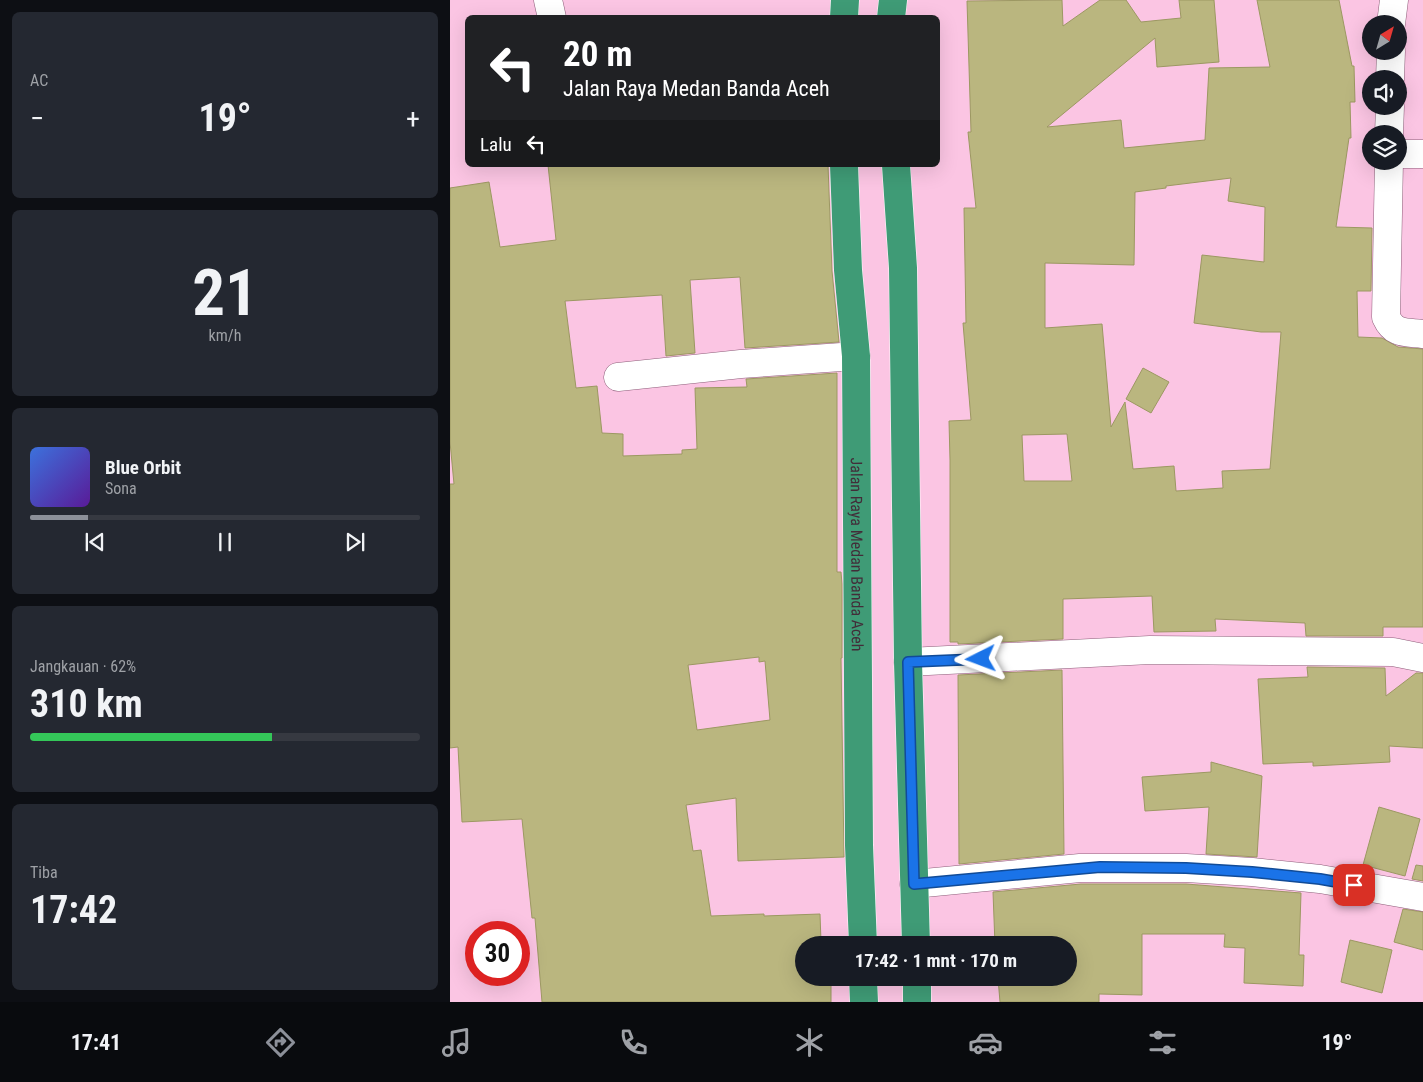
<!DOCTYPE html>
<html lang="id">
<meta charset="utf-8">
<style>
:root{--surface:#171b24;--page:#242831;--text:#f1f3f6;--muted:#9ea1a6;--line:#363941;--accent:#8c9099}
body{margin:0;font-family:"Roboto Condensed",sans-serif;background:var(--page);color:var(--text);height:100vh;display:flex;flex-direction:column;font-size:19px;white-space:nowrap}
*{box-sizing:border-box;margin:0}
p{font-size:16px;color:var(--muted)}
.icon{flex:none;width:28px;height:28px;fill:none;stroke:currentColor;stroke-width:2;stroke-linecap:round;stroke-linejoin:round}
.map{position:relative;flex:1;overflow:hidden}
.side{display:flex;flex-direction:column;gap:12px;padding:12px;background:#0d0f14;width:450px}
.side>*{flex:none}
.guide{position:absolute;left:15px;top:15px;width:475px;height:152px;border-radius:8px;box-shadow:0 5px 20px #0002;background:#202124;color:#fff;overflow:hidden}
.needle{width:32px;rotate:37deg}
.tools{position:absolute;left:912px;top:15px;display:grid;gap:10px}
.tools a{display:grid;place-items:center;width:45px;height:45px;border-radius:50%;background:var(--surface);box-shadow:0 5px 20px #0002;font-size:25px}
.speed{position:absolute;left:15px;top:921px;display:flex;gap:10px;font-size:25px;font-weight:700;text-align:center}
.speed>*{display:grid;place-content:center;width:65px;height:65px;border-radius:50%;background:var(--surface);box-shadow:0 5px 20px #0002;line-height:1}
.speed .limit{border:8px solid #d22;background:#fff;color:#111}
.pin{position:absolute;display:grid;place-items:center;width:42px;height:42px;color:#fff;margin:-21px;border-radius:10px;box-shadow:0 2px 8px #0006}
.me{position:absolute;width:55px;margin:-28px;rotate:267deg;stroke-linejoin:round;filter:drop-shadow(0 0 4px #0008)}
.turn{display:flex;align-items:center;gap:18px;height:105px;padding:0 15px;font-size:22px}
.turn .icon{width:65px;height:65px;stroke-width:2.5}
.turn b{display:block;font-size:35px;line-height:42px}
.then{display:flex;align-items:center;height:48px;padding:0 15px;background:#0003;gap:10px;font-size:19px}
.big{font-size:38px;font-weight:700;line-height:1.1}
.side .tile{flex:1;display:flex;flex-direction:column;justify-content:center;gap:8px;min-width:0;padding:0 18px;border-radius:8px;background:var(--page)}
.side .dial{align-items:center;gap:0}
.dial b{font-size:65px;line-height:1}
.song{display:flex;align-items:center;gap:15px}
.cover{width:60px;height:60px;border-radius:8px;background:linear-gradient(135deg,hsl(220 70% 55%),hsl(270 70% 35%))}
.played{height:5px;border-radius:2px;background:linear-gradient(90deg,var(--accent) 15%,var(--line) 15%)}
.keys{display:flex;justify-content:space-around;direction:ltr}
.heat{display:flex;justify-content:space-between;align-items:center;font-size:28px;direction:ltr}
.charge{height:8px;border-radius:4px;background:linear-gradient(90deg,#34c759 62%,var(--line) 0)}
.trip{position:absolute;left:345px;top:936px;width:282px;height:50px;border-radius:25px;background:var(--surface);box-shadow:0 5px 20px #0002;font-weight:700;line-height:50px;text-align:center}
.tabs{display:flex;height:80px;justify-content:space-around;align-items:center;background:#090b0e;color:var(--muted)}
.tabs .icon{width:35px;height:35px}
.tabs .selected{color:var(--accent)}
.tabs b{font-size:22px;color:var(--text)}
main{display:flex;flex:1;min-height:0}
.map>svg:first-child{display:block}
.building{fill:#bab67f;stroke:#9c9862;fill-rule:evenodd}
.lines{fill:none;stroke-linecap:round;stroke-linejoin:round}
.minor-casing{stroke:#8e5e7a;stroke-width:29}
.highway-casing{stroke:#fff;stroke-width:29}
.minor{stroke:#fff;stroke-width:28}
.highway{stroke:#3f9b76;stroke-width:28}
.route-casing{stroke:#114b97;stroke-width:12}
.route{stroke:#1a73e8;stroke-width:9}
.labels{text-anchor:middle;stroke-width:4;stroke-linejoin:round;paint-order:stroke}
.street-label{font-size:16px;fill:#422d39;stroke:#fbc5e3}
</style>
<main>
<section class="side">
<div class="tile"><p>AC</p>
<div class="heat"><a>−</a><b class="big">19°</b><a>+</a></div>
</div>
<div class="tile dial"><b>21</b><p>km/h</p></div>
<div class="tile">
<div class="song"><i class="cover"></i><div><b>Blue Orbit</b><p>Sona</p></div></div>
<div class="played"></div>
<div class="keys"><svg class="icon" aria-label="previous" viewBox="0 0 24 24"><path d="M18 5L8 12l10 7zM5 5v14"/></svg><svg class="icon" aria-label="pause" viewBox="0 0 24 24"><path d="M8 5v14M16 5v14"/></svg><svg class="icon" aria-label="next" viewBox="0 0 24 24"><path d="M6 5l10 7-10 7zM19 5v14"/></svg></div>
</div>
<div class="tile"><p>Jangkauan · 62%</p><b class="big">310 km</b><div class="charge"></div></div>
<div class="tile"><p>Tiba</p><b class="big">17:42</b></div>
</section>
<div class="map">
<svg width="973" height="1002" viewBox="0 0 973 1002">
<rect width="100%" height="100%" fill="#fbc5e3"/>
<!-- building -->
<g class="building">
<path d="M 612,0 L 613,26 L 650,0 L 676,0 L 691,22 L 731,18 L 729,0 L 764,0 L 769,62 L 707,67 L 705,38 L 597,127 L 671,120 L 674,148 L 755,140 L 759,68 L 820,67 L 807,0 L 889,0 L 902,66 L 904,66 L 905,102 L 900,102 L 901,138 L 899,138 L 886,227 L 922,228 L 921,291 L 907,291 L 908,337 L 932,338 L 948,347 L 973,349 L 973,627 L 933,627 L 933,636 L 856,636 L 855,623 L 765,619 L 766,631 L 704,632 L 702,596 L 613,599 L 613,639 L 508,644 L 508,642 L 500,642 L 500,460 L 499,421 L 521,420 L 513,323 L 516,323 L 514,208 L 526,208 L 518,132 L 521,132 L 517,1 ZM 781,178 L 778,201 L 815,207 L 814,262 L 752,255 L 744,323 L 811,332 L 831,332 L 820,469 L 772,471 L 773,488 L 726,491 L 724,466 L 683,469 L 675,402 L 661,427 L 652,324 L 595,328 L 595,263 L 684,265 L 685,192 L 716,188 L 716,186 ZM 617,434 L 622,481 L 574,481 L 572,435 Z"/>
<path d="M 98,165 L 378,165 L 382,271 L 389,342 L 295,348 L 290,277 L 240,280 L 245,353 L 216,356 L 212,295 L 115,301 L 126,388 L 147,386 L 152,433 L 173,434 L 173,456 L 232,454 L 232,450 L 247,449 L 245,388 L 297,387 L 296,379 L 387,373 L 387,572 L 391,572 L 392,584 L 392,658 L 391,658 L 394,857 L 288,861 L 286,798 L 236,805 L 243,851 L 251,850 L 261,916 L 314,914 L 314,916 L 370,914 L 371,942 L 380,942 L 380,945 L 354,945 L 354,978 L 381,978 L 381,1002 L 92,1002 L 85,918 L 82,918 L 72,819 L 12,822 L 8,747 L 0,748 L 0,484 L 4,484 L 0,442 L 0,188 L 39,182 L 50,247 L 106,240 ZM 309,657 L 309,662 L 315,661 L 320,720 L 247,730 L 238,665 Z"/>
<path d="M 693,368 L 719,382 L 701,413 L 676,399 Z"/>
<path d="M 857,667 L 935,668 L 936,696 L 966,673 L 973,673 L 973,748 L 939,746 L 940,762 L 863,766 L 863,762 L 813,764 L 808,679 L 858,677 Z"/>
<path d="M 612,670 L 614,854 L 509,864 L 508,675 Z"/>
<path d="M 761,762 L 812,776 L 807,857 L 756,854 L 759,807 L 695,811 L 692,777 L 761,772 Z"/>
<path d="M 929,807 L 970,819 L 955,876 L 913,865 Z"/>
<path d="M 966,865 L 973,866 L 973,881 L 962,879 Z"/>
<path d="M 631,884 L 736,884 L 851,893 L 849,955 L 854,955 L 853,986 L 794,983 L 795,948 L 774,947 L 775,934 L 692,934 L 692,995 L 649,994 L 649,1002 L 550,1002 L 548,978 L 619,978 L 619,945 L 545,945 L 543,892 Z"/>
<path d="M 953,909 L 973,912 L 973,950 L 944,942 Z"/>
<path d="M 900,940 L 942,950 L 932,993 L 891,982 Z"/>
</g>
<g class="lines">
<defs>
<g id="minor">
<path d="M 98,0 L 102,18"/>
<path d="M 941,24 L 944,0"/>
<path d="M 940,79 L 941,51"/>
<path d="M 939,134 L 940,106"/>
<path d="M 949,154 L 973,154"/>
<path d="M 939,161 L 936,317 C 944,335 956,332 973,334"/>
<path d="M 168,377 L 291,364 L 406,356"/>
<path d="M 458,662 L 700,650 L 943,652 L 973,658"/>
<path d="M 464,884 L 630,868 L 736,868 L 802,872 L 870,879 L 973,897"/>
</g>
<g id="highway">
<path d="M 394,18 L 395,0"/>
<path d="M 441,18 L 443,0"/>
<path id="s1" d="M 394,165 L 398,270 L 406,356 L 409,845 L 413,945"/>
<path d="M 446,165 L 453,268 L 458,662 L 466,945"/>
<path d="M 413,978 L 414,1002"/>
<path d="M 467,978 L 467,1002"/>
</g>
</defs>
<!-- minor casing -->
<use href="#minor" class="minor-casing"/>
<!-- highway casing -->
<use href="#highway" class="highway-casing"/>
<!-- minor -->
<use href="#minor" class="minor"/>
<!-- highway -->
<use href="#highway" class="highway"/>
</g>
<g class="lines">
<defs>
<path id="route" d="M 531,659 L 458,662 L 464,884 L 650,867 L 736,868 L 802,872 L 870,879 L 904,885"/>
</defs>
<!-- route casing -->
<use href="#route" class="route-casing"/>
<!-- route -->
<use href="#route" class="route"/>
</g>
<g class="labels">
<!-- street labels -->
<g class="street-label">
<text dy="6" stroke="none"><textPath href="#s1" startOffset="390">Jalan Raya Medan Banda Aceh</textPath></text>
</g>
</g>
</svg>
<div class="tools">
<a><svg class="needle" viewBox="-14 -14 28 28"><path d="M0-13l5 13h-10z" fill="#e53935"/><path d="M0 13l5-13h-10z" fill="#9ea1a6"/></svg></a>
<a><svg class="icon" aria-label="sound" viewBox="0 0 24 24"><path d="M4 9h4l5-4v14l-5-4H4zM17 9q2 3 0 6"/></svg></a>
<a><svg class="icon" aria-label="layers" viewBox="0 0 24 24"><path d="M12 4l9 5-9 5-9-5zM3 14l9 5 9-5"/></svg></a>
</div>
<div class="speed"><div class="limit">30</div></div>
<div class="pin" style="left:904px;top:885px;background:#d93025"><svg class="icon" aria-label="arrive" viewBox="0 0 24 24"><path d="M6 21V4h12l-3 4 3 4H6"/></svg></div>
<svg class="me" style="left:531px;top:659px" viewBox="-20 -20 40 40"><path d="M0-17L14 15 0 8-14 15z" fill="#1a73e8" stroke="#fff" stroke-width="4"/></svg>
<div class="trip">17:42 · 1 mnt · 170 m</div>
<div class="guide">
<div class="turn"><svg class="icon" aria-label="left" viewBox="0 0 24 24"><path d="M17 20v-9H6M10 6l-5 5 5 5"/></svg><div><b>20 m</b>Jalan Raya Medan Banda Aceh</div></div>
<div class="then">Lalu<svg class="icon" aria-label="left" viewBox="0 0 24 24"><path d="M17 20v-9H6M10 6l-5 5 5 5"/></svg></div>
</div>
</div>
</main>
<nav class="tabs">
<b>17:41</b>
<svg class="icon selected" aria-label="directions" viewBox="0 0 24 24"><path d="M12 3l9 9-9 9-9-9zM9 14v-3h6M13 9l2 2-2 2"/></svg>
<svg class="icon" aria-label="music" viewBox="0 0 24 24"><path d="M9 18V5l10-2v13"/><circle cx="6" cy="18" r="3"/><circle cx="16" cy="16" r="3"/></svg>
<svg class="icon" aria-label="phone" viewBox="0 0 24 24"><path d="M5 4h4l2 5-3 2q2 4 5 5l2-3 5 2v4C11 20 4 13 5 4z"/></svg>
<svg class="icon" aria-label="climate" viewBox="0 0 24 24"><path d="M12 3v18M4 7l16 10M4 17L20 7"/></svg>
<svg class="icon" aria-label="car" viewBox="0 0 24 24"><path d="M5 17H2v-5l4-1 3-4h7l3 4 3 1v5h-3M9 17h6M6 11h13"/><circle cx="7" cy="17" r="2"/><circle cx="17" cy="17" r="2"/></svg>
<svg class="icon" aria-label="filters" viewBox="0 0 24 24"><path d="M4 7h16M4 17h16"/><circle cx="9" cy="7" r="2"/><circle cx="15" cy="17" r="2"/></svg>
<b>19°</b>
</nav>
